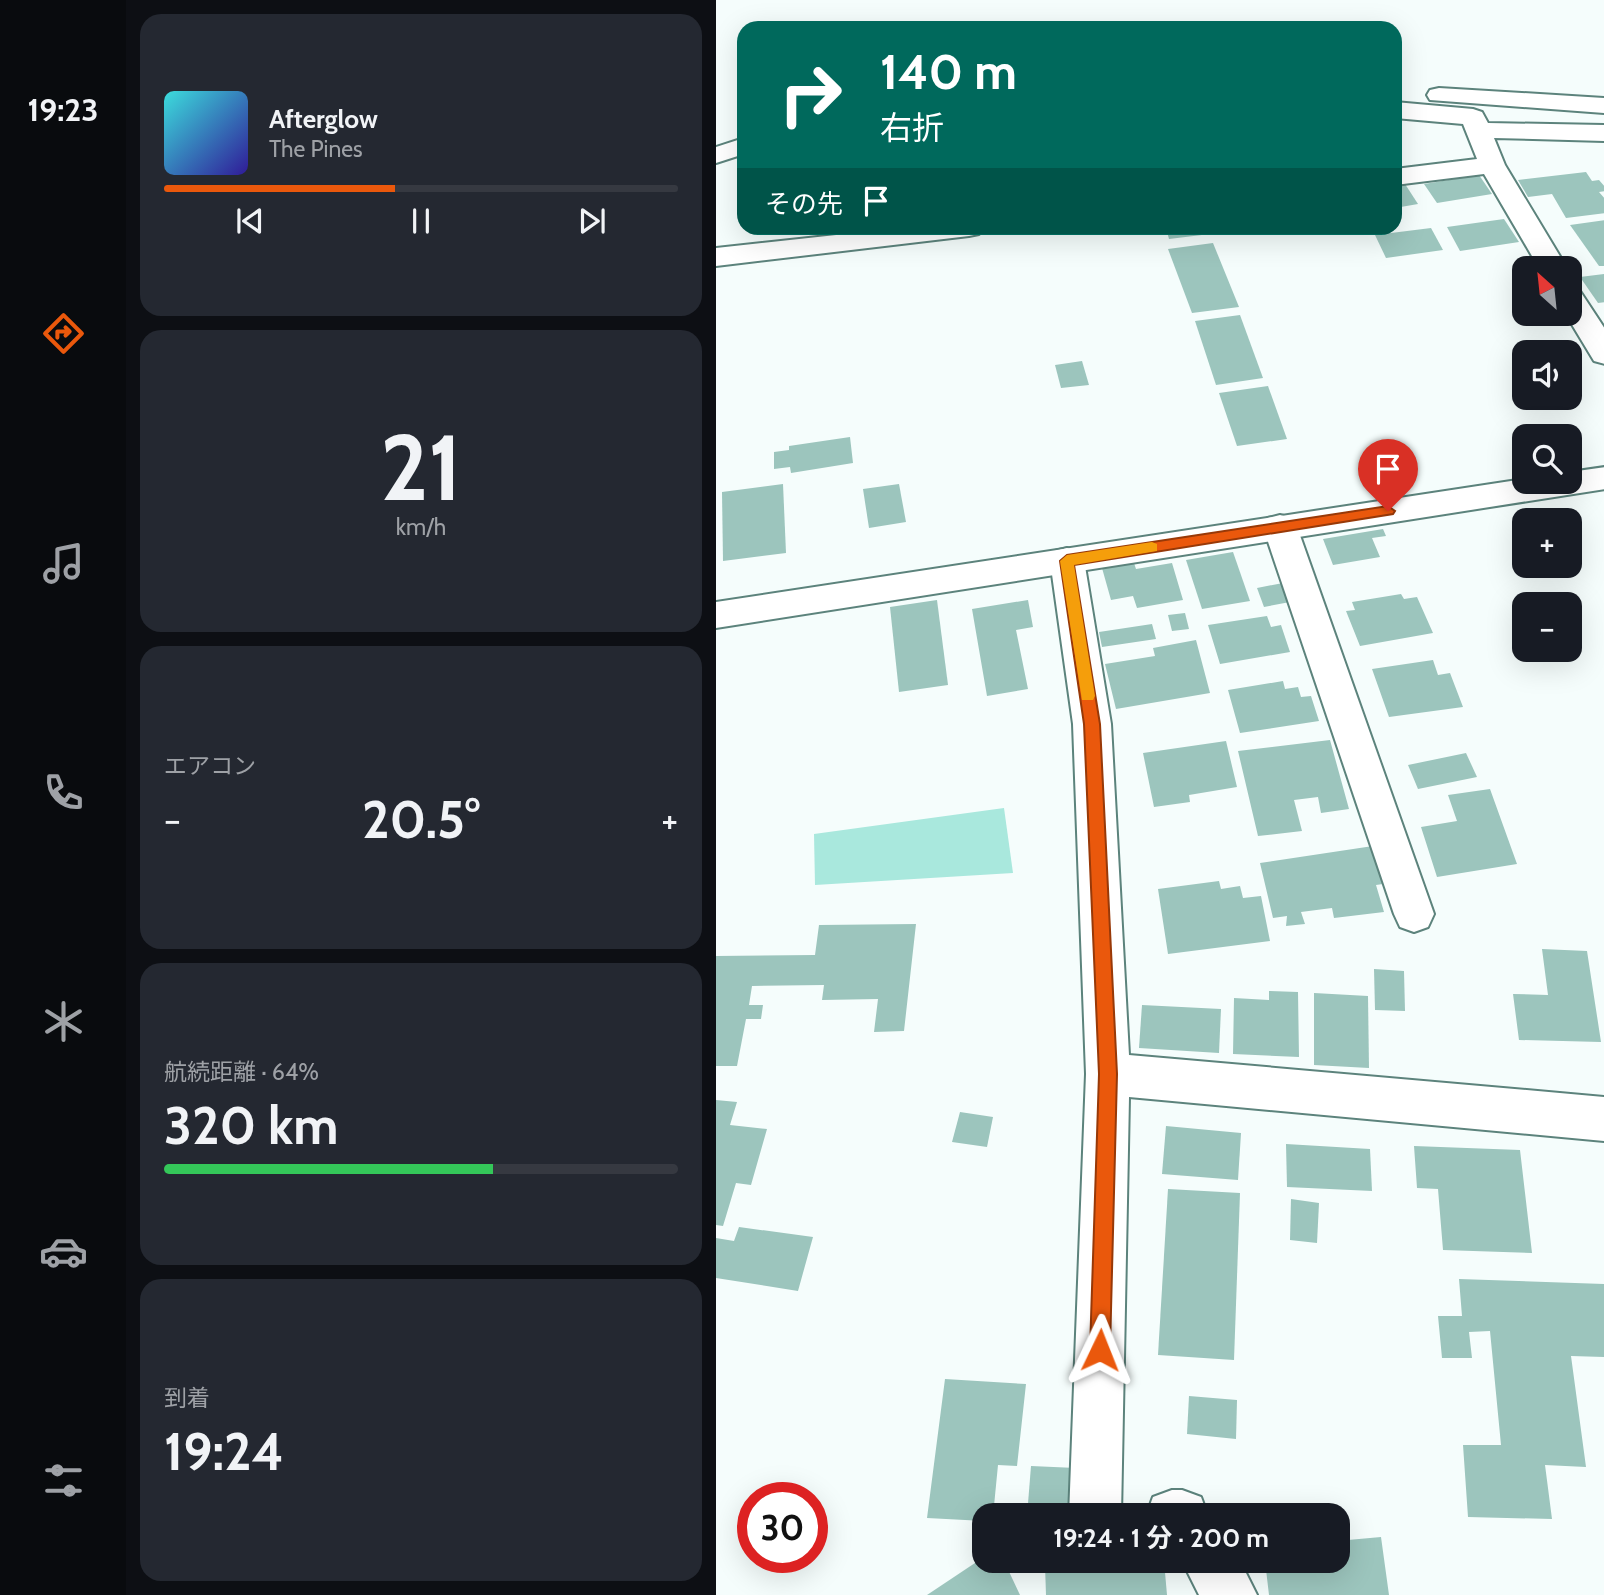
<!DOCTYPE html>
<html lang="ja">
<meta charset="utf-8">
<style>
:root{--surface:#171b24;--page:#242831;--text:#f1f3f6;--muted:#9ea1a6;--line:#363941;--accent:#ea580c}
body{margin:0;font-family:Cabin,"Noto Sans JP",sans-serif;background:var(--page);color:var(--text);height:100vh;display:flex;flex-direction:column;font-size:26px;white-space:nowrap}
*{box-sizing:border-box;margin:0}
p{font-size:23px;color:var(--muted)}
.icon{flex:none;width:38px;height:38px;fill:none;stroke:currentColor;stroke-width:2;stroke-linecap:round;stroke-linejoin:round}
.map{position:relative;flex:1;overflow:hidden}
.details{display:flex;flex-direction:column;gap:14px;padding:14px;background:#0d0f14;width:590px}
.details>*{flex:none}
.hud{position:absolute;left:21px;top:21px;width:665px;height:214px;border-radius:21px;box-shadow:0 7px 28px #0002;background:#00695c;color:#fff;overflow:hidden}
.needle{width:46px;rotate:333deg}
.buttons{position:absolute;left:796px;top:256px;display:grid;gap:14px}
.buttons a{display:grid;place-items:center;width:70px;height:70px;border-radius:14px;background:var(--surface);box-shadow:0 7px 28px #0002;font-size:35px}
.speed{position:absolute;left:21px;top:1482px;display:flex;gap:14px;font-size:35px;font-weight:700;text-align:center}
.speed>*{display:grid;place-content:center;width:91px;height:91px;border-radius:50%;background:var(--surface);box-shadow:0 7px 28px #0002;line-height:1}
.speed .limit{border:10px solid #d22;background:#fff;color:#111}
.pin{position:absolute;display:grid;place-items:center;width:60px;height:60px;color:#fff;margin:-72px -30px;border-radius:50% 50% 50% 0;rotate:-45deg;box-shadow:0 0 7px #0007}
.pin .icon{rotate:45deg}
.me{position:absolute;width:77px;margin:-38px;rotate:2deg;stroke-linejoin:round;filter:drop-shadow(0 0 5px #0008)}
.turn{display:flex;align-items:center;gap:24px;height:147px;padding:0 28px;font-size:32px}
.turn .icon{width:91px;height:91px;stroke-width:2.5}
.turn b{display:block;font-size:49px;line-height:60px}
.then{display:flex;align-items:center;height:66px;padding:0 28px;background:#0003;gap:14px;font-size:26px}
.big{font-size:52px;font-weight:700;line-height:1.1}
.details .widget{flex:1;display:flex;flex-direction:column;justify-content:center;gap:10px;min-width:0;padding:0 24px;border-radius:21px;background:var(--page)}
.details .dial{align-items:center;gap:0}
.dial b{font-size:91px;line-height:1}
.song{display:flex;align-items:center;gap:21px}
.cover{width:84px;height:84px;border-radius:10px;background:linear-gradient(135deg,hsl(180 70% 55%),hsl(250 70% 35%))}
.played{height:7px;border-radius:4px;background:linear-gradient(90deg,var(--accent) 45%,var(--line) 45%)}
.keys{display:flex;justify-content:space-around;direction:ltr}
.heat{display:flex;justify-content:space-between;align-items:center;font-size:38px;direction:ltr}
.charge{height:10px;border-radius:5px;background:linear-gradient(90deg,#34c759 64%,var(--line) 0)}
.trip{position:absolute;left:256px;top:1503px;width:378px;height:70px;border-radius:21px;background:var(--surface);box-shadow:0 7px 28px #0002;font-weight:700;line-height:70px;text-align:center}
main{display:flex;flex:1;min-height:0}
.menu{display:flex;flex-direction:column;width:126px;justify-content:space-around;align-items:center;background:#090b0e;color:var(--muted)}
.menu .icon{width:49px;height:49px}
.menu .active{color:var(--accent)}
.menu b{font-size:32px;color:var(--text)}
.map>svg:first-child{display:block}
.green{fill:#a9e8dd}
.building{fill:#9cc5bd}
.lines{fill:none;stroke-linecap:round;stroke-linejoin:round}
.minor-casing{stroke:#5c837c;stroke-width:4}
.tertiary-casing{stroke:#5c837c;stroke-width:4}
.minor{fill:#fff;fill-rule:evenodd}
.tertiary{fill:#fff;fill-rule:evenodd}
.route{fill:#ea580c;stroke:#983908;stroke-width:2}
.slow{fill:#f59e0b}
</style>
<main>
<nav class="menu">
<b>19:23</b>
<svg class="icon active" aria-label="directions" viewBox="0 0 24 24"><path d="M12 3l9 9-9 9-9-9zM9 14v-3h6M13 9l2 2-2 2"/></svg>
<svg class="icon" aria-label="music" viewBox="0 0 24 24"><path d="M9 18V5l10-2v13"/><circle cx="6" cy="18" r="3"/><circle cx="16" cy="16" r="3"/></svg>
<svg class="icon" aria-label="phone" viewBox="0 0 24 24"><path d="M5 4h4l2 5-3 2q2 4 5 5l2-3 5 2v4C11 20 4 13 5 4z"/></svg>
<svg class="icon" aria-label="climate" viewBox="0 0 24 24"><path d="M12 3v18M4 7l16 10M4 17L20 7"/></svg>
<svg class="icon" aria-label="car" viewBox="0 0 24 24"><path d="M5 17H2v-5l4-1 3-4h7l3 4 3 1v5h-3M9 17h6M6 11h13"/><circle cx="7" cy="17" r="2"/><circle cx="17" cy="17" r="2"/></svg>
<svg class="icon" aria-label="filters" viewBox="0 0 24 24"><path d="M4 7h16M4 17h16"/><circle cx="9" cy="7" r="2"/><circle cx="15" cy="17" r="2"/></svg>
</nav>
<section class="details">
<div class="widget">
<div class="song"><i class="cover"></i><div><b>Afterglow</b><p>The Pines</p></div></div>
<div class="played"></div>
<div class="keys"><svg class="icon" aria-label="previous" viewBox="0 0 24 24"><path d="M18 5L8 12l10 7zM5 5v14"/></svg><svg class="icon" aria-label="pause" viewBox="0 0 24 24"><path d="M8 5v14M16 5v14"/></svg><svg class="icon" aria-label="next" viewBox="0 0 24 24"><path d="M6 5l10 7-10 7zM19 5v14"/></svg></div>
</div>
<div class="widget dial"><b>21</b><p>km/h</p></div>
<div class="widget"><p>エアコン</p>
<div class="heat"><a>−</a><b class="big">20.5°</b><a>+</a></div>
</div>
<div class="widget"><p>航続距離 · 64%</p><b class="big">320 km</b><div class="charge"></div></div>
<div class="widget"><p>到着</p><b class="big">19:24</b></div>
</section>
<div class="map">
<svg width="889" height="1595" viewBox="0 0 889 1595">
<rect width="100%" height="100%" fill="#f5fdfc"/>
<!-- green -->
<path class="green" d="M 288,808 L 297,873 L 99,885 L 98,834 Z"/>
<!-- building -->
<g class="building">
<path d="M 870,172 L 876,181 L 883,180 L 889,187 L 889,191 L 883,192 L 889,199 L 889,213 L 850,218 L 836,194 L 812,197 L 802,180 Z"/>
<path d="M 763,175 L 776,194 L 721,203 L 708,184 Z"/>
<path d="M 689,184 L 702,204 L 679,208 L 679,186 Z"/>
<path d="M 788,219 L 803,242 L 744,251 L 731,227 Z"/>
<path d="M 889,220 L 889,266 L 883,266 L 854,225 Z"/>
<path d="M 450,228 L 526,228 L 527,230 L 453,239 Z"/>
<path d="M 715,228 L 727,250 L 670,258 L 659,235 Z"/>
<path d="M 497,243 L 523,307 L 476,313 L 452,249 Z"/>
<path d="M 889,274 L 889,302 L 882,303 L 864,277 Z"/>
<path d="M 524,315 L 547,378 L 500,385 L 479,321 Z"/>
<path d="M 366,361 L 373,385 L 345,388 L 339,365 Z"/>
<path d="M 552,386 L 571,439 L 521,446 L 503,393 Z"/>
<path d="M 134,437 L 137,463 L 75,473 L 74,467 L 58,469 L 58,452 L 73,450 L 73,446 Z"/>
<path d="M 67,484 L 70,553 L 7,561 L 6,492 Z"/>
<path d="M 183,484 L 190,522 L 153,528 L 147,489 Z"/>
<path d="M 667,529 L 670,536 L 656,538 L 664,557 L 617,565 L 607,539 Z"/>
<path d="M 517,552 L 534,601 L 486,609 L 470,560 Z"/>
<path d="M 418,563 L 420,569 L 456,563 L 467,600 L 421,608 L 417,596 L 395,600 L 386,568 Z"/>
<path d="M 567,583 L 574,602 L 548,607 L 541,588 Z"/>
<path d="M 685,594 L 688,599 L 701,597 L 717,633 L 644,646 L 630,611 L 639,610 L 636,602 Z"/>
<path d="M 221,600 L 232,685 L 183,692 L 174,607 Z"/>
<path d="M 312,600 L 317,627 L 300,630 L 312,689 L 271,696 L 256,609 Z"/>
<path d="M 469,613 L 473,629 L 456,631 L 452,615 Z"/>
<path d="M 551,616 L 555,627 L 565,625 L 574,652 L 504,664 L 492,625 Z"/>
<path d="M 436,624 L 440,639 L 386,647 L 383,632 Z"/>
<path d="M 480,640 L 494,693 L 400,709 L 389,664 L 439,656 L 437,648 Z"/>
<path d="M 717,660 L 722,675 L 734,673 L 747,707 L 673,717 L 656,669 Z"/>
<path d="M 567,681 L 569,689 L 582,687 L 585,697 L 595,696 L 603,721 L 524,733 L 512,690 Z"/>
<path d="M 614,740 L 633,809 L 605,813 L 602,797 L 578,800 L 586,831 L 542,836 L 522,751 Z"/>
<path d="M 510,741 L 521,787 L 473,795 L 474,802 L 438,807 L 427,753 Z"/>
<path d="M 750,753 L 761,777 L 702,789 L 692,765 Z"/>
<path d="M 774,789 L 801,864 L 721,877 L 705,827 L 741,821 L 732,795 Z"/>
<path d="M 657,846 L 667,884 L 660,885 L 668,912 L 618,918 L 616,908 L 585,912 L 589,924 L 570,926 L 571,916 L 557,918 L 544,863 Z"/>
<path d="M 503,881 L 505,889 L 524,886 L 527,898 L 545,896 L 554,941 L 452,954 L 442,889 Z"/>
<path d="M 200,924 L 188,1031 L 158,1032 L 162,999 L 106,1000 L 108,985 L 36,986 L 33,1005 L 47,1005 L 45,1019 L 30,1019 L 21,1066 L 0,1066 L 0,956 L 99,955 L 103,925 Z"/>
<path d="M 826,949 L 871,951 L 885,1042 L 803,1040 L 797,994 L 832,995 Z"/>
<path d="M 658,969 L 688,971 L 689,1011 L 659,1010 Z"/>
<path d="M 553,991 L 582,992 L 583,1057 L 517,1054 L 518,998 L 553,1000 Z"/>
<path d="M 598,993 L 652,996 L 653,1068 L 598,1065 Z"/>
<path d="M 426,1005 L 505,1009 L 503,1053 L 423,1048 Z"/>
<path d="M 0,1100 L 21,1102 L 14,1125 L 51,1129 L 35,1185 L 20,1183 L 7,1226 L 0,1225 Z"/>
<path d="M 244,1112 L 277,1117 L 271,1147 L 236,1142 Z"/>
<path d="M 450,1126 L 525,1133 L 522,1180 L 446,1174 Z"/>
<path d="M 570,1144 L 654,1149 L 656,1191 L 571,1187 Z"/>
<path d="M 698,1146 L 804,1150 L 816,1253 L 727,1250 L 722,1189 L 701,1188 Z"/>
<path d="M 452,1189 L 524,1193 L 518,1360 L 442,1355 Z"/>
<path d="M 575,1199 L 603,1203 L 601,1243 L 574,1240 Z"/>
<path d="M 23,1227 L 97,1237 L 82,1291 L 0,1278 L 0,1238 L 18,1241 Z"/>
<path d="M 743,1279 L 889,1284 L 889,1357 L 855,1356 L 870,1467 L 829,1465 L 836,1519 L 752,1517 L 747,1445 L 785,1445 L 774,1331 L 753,1332 L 756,1358 L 726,1358 L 722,1316 L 746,1316 Z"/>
<path d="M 229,1379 L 310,1384 L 301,1466 L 282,1465 L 277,1516 L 268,1516 L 268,1521 L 211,1518 Z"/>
<path d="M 473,1396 L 521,1400 L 520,1439 L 471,1434 Z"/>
<path d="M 315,1466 L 360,1468 L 357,1516 L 311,1516 Z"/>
<path d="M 665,1537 L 673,1595 L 553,1595 L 549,1561 L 621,1561 L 621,1541 Z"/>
<path d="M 268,1557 L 268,1561 L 288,1561 L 304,1595 L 211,1595 Z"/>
<path d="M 365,1561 L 448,1561 L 451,1595 L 330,1595 L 329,1565 Z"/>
</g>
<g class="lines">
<defs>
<g id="minor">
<path d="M 723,88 L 889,98 L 889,113 L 714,100 L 711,95 L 714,90 Z"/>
<path d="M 679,102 L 757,109 L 766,112 L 772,123 L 889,125 L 889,141 L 778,138 L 789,165 L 851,268 L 823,268 L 768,174 L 679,185 L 679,169 L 761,159 L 747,124 L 679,118 Z"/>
<path d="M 28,138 L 28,154 L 0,163 L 0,147 Z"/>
<path d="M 185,228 L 267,228 L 263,234 L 253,236 L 0,266 L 0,248 Z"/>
<path d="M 854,288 L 864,291 L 889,329 L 889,364 L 878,361 L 849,313 L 854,313 Z"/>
<path d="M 564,515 L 576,518 L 581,527 L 718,914 L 712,927 L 698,932 L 684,927 L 678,914 L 547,527 L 552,518 Z"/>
<path d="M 351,548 L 363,551 L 368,560 L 395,724 L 413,1055 L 889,1097 L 889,1141 L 413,1097 L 405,1516 L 353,1516 L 370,1074 L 357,724 L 334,560 L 339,551 Z"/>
<path d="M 456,1490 L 466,1490 L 485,1497 L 492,1516 L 430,1516 L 437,1497 Z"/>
<path d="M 466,1561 L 524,1561 L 541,1595 L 483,1595 Z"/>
</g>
<path id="tertiary" d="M 889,467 L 889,489 L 0,628 L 0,602 L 808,479 L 854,481 L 854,472 Z"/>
</defs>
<!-- minor casing -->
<use href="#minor" class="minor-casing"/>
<!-- tertiary casing -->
<use href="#tertiary" class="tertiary-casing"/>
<!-- minor -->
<use href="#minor" class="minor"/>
<!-- tertiary -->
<use href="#tertiary" class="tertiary"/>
</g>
<!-- route -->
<path class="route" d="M 672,506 L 679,511 L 677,514 L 358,565 L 384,724 L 401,1074 L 394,1350 L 391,1357 L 384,1360 L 377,1357 L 374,1350 L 383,1074 L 368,724 L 344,561 L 351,555 Z"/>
<!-- slow -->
<path class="slow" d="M 436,542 L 441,544 L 441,551 L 358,565 L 379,696 L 377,700 L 366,700 L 344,561 L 351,555 Z"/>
</svg>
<div class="buttons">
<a><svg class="needle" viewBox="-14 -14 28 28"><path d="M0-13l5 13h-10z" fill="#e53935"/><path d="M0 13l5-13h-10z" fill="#9ea1a6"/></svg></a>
<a><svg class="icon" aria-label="sound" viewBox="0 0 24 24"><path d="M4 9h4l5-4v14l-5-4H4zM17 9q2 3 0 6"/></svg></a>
<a><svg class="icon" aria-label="search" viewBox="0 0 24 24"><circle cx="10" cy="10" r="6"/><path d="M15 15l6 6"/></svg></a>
<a>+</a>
<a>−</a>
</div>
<div class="speed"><div class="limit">30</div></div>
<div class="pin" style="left:672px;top:511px;background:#d93025"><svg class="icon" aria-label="arrive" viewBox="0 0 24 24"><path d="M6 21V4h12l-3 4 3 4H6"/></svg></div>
<svg class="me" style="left:384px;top:1350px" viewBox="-20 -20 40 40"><path d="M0-17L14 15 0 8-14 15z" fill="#ea580c" stroke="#fff" stroke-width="4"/></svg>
<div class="trip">19:24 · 1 分 · 200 m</div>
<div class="hud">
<div class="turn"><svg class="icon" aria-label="right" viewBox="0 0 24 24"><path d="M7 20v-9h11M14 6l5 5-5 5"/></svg><div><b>140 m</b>右折</div></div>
<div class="then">その先<svg class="icon" aria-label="arrive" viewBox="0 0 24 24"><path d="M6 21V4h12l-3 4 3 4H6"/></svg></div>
</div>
</div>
</main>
